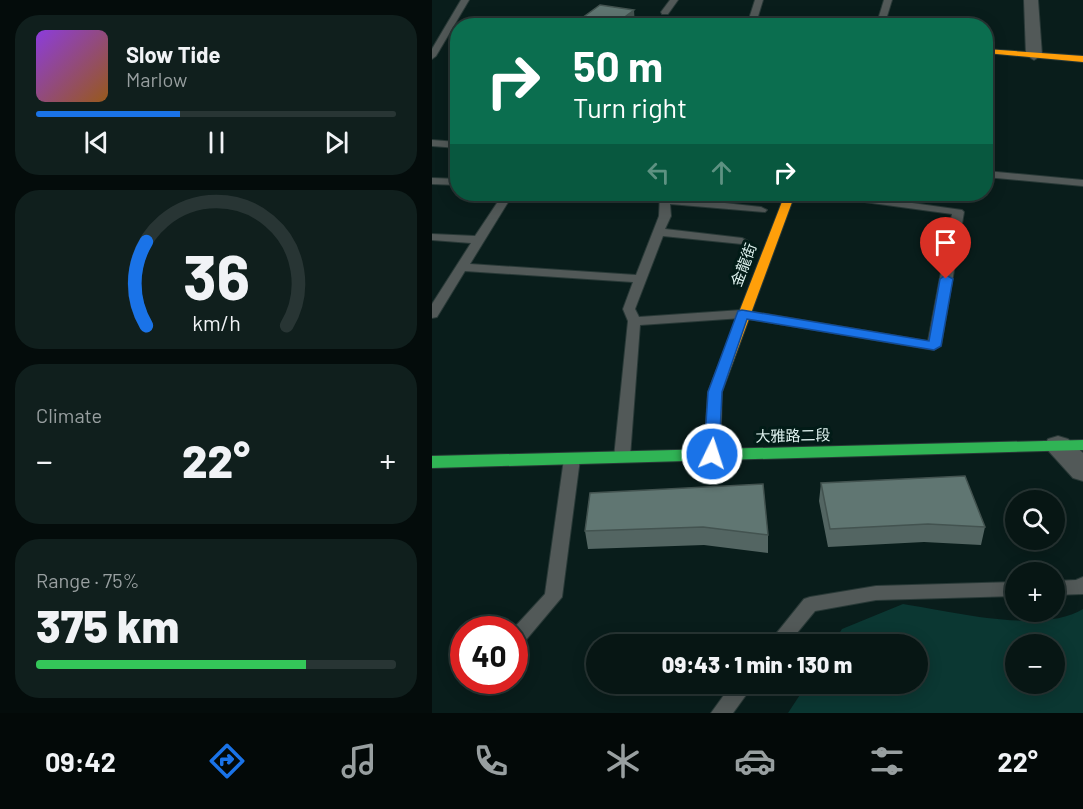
<!DOCTYPE html>
<meta charset="utf-8">
<style>
:root{--surface:#071614;--page:#101f1d;--text:#f1f3f6;--muted:#989fa0;--line:#283534;--accent:#1a73e8}
body{margin:0;font-family:Barlow,"Noto Sans TC",sans-serif;background:var(--page);color:var(--text);height:100vh;display:flex;flex-direction:column;font-size:22px;white-space:nowrap}
*{box-sizing:border-box;margin:0}
p{font-size:20px;color:var(--muted)}
.icon{flex:none;width:33px;height:33px;fill:none;stroke:currentColor;stroke-width:2;stroke-linecap:round;stroke-linejoin:round}
.map{position:relative;flex:1;overflow:hidden}
.drawer{display:flex;flex-direction:column;gap:15px;padding:15px;background:#040c0b;width:432px}
.drawer>*{flex:none}
.hud{position:absolute;left:18px;top:18px;width:543px;height:183px;border-radius:24px;box-shadow:0 3px 15px #0003,0 0 0 2px var(--line);background:#0b6e4f;color:#fff;overflow:hidden}
.buttons{position:absolute;left:573px;top:490px;display:grid;gap:12px}
.buttons a{display:grid;place-items:center;width:60px;height:60px;border-radius:50%;background:var(--surface);box-shadow:0 3px 15px #0003,0 0 0 2px var(--line);font-size:30px}
.speed{position:absolute;left:18px;top:616px;display:flex;gap:12px;font-size:30px;font-weight:700;text-align:center}
.speed>*{display:grid;place-content:center;width:78px;height:78px;border-radius:50%;background:var(--surface);box-shadow:0 3px 15px #0003,0 0 0 2px var(--line);line-height:1}
.speed .limit{border:9px solid #d22;background:#fff;color:#111}
.pin{position:absolute;display:grid;place-items:center;width:51px;height:51px;color:#fff;margin:-62px -26px;border-radius:50% 50% 50% 0;rotate:-45deg;box-shadow:0 0 6px #0007}
.pin .icon{rotate:45deg}
.me{position:absolute;width:66px;margin:-33px;rotate:4deg;stroke-linejoin:round;filter:drop-shadow(0 0 4px #0008)}
.turn{display:flex;align-items:center;gap:21px;height:126px;padding:0 24px;font-size:27px}
.turn .icon{width:78px;height:78px;stroke-width:2.5}
.turn b{display:block;font-size:42px;line-height:51px}
.lanes{display:flex;align-items:center;height:57px;padding:0 24px;background:#0003;justify-content:center;gap:30px;direction:ltr}
.lanes .off{opacity:.35}
.big{font-size:45px;font-weight:800;line-height:1.1}
.drawer .tile{flex:1;display:flex;flex-direction:column;justify-content:center;gap:9px;min-width:0;padding:0 21px;border-radius:24px;background:var(--page)}
.drawer .dial{align-items:center;gap:0}
.dial svg{height:156px;overflow:visible;fill:none;stroke:var(--line);stroke-width:7;stroke-linecap:round;text-anchor:middle}
.dial text{fill:var(--text);stroke:none}
.song{display:flex;align-items:center;gap:18px}
.cover{width:72px;height:72px;border-radius:9px;background:linear-gradient(135deg,hsl(270 70% 55%),hsl(30 70% 35%))}
.played{height:6px;border-radius:3px;background:linear-gradient(90deg,var(--accent) 40%,var(--line) 40%)}
.keys{display:flex;justify-content:space-around;direction:ltr}
.heat{display:flex;justify-content:space-between;align-items:center;font-size:33px;direction:ltr}
.charge{height:9px;border-radius:4px;background:linear-gradient(90deg,#34c759 75%,var(--line) 0)}
.trip{position:absolute;left:154px;top:634px;width:342px;height:60px;border-radius:30px;background:var(--surface);box-shadow:0 3px 15px #0003,0 0 0 2px var(--line);font-weight:800;line-height:60px;text-align:center}
.menu{display:flex;height:96px;justify-content:space-around;align-items:center;background:#030908;color:var(--muted)}
.menu .icon{width:42px;height:42px}
.menu .on{color:var(--accent)}
.menu b{font-size:27px;color:var(--text)}
main{display:flex;flex:1;min-height:0}
.map>svg:first-child{display:block}
.green{fill:#0b3732;fill-rule:evenodd}
.lines{fill:none;stroke-linecap:round;stroke-linejoin:round}
.lane-casing{stroke:#293937;stroke-width:2}
.street-casing{stroke:#293937;stroke-width:2}
.fast-casing{stroke:#293937;stroke-width:2}
.slow-casing{stroke:#293937;stroke-width:2}
.lane{fill:#525958;fill-rule:evenodd}
.street{fill:#525958;fill-rule:evenodd}
.fast{fill:#30b455;fill-rule:evenodd}
.slow{fill:#ff9f0a;fill-rule:evenodd}
.wall{fill:#536562}
.shaded-wall{fill:#435350}
.building{fill:#607672;stroke:#435350;stroke-width:1.5}
.route{fill:#1a73e8;stroke:#114b97;stroke-width:1.5}
.labels{text-anchor:middle;stroke-width:6;stroke-linejoin:round;paint-order:stroke}
.street-label{font-size:15px;fill:#e1f4f1;stroke:#021b17}
</style>
<main>
<section class="drawer">
<div class="tile">
<div class="song"><i class="cover"></i><div><b>Slow Tide</b><p>Marlow</p></div></div>
<div class="played"></div>
<div class="keys"><svg class="icon" aria-label="previous" viewBox="0 0 24 24"><path d="M18 5L8 12l10 7zM5 5v14"/></svg><svg class="icon" aria-label="pause" viewBox="0 0 24 24"><path d="M8 5v14M16 5v14"/></svg><svg class="icon" aria-label="next" viewBox="0 0 24 24"><path d="M6 5l10 7-10 7zM19 5v14"/></svg></div>
</div>
<div class="tile dial"><svg viewBox="0 0 100 80">
<path d="M14 69A42 42 0 1 1 86 69"/>
<path d="M14 69A42 42 0 0 1 14 26" stroke="#1a73e8"/>
<text x="50" y="56" font-size="32" font-weight="700">36</text>
<text x="50" y="72" font-size="11">km/h</text>
</svg></div>
<div class="tile"><p>Climate</p>
<div class="heat"><a>−</a><b class="big">22°</b><a>+</a></div>
</div>
<div class="tile"><p>Range · 75%</p><b class="big">375 km</b><div class="charge"></div></div>
</section>
<div class="map">
<svg width="651" height="713" viewBox="0 0 651 713">
<rect width="100%" height="100%" fill="#091d1b"/>
<!-- green -->
<path class="green" d="M 471,604 C 519,611 609,635 651,609 L 651,713 L 356,713 L 375,684 L 486,684 L 486,645 L 400,645 L 410,629 ZM 584,645 L 622,645 L 622,684 L 584,684 Z"/>
<g class="lines">
<defs>
<g id="lane">
<path d="M 29,0 L 37,0 L 4,56 L 0,59 L 0,49 Z"/>
<path d="M 238,0 L 246,0 L 236,14 L 230,14 L 229,12 Z"/>
<path d="M 323,0 L 331,0 L 324,23 L 335,26 L 315,25 Z"/>
<path d="M 452,0 L 460,0 L 452,26 L 444,26 Z"/>
<path d="M 0,140 L 26,142 L 26,148 L 0,146 Z"/>
<path d="M 554,171 L 651,180 L 651,186 L 554,177 Z"/>
<path d="M 0,178 L 26,179 L 26,185 L 0,184 Z"/>
<path d="M 71,194 L 81,194 L 38,264 L 204,275 L 227,216 L 228,194 L 238,194 L 238,197 L 329,207 L 335,210 L 333,212 L 238,204 L 239,216 L 233,229 L 310,238 L 316,241 L 310,244 L 231,236 L 203,309 L 207,317 L 310,310 L 496,341 L 520,214 L 396,197 L 391,194 L 416,194 L 530,210 L 532,212 L 509,346 L 502,350 L 310,318 L 208,325 L 198,457 L 195,461 L 185,461 L 182,457 L 196,321 L 191,309 L 201,282 L 33,271 L 5,317 L 0,318 L 0,304 L 39,243 L 0,240 L 0,234 L 43,236 Z"/>
<path d="M 140,453 L 145,455 L 148,459 L 130,597 L 88,647 L 82,649 L 82,630 L 80,630 L 113,594 L 132,459 L 135,455 Z"/>
<path d="M 651,577 L 651,594 L 622,595 L 622,581 L 644,580 Z"/>
<path d="M 584,582 L 584,596 L 444,600 L 383,611 L 355,645 L 335,645 L 372,599 L 378,597 L 444,586 Z"/>
<path d="M 300,684 L 322,684 L 301,713 L 279,713 Z"/>
</g>
<g id="street">
<path d="M 592,0 L 606,0 L 610,55 L 602,60 L 594,55 Z"/>
<path d="M 626,436 L 636,439 L 651,453 L 651,481 L 641,478 L 612,446 L 616,439 Z"/>
</g>
<path id="fast" d="M 651,440 L 651,450 L 0,468 L 0,456 Z"/>
<g id="slow">
<path d="M 554,49 L 651,56 L 651,62 L 554,53 Z"/>
<path d="M 353,194 L 363,194 L 290,392 L 288,454 L 285,458 L 275,458 L 272,454 L 276,392 Z"/>
</g>
</defs>
<!-- lane casing -->
<use href="#lane" class="lane-casing"/>
<!-- street casing -->
<use href="#street" class="street-casing"/>
<!-- fast casing -->
<use href="#fast" class="fast-casing"/>
<!-- slow casing -->
<use href="#slow" class="slow-casing"/>
<!-- lane -->
<use href="#lane" class="lane"/>
<!-- street -->
<use href="#street" class="street"/>
<!-- fast -->
<use href="#fast" class="fast"/>
<!-- slow -->
<use href="#slow" class="slow"/>
</g>
<!-- wall -->
<g class="wall">
<path d="M 389,483 L 553,527 L 549,545 L 492,542 L 396,547 L 387,501 Z"/>
<path d="M 158,493 L 336,535 L 336,553 L 272,545 L 156,549 L 153,531 Z"/>
</g>
<!-- shaded-wall -->
<path class="shaded-wall" d="M 202,10 L 203,26 L 186,22 Z"/>
<!-- building -->
<g class="building">
<path d="M 168,5 L 202,10 L 186,22 L 204,26 L 139,26 Z"/>
<path d="M 533,476 L 553,527 L 496,524 L 398,529 L 389,483 Z"/>
<path d="M 331,484 L 336,535 L 271,527 L 153,531 L 158,493 Z"/>
</g>
<!-- route -->
<path class="route" d="M 514,275 L 521,279 L 509,346 L 502,350 L 315,319 L 290,392 L 287,454 L 285,458 L 274,458 L 272,454 L 276,392 L 306,311 L 310,310 L 497,341 L 508,279 Z"/>
<g class="labels">
<!-- street labels -->
<g class="street-label">
<text transform="translate(312 265) rotate(-69)" y="5">金龍街</text>
<text transform="translate(361 436) rotate(-1)" y="5">大雅路二段</text>
</g>
</g>
</svg>
<div class="buttons">
<a><svg class="icon" aria-label="search" viewBox="0 0 24 24"><circle cx="10" cy="10" r="6"/><path d="M15 15l6 6"/></svg></a>
<a>+</a>
<a>−</a>
</div>
<div class="speed"><div class="limit">40</div></div>
<div class="pin" style="left:514px;top:279px;background:#d93025"><svg class="icon" aria-label="arrive" viewBox="0 0 24 24"><path d="M6 21V4h12l-3 4 3 4H6"/></svg></div>
<svg class="me" style="left:280px;top:454px" viewBox="-20 -20 40 40"><circle r="17" fill="#1a73e8" stroke="#fff" stroke-width="3"/><path d="M0-11L8 9 0 5-8 9z" fill="#fff"/></svg>
<div class="trip">09:43 · 1 min · 130 m</div>
<div class="hud">
<div class="turn"><svg class="icon" aria-label="right" viewBox="0 0 24 24"><path d="M7 20v-9h11M14 6l5 5-5 5"/></svg><div><b>50 m</b>Turn right</div></div>
<div class="lanes"><svg class="icon off" aria-label="left" viewBox="0 0 24 24"><path d="M17 20v-9H6M10 6l-5 5 5 5"/></svg><svg class="icon off" aria-label="ahead" viewBox="0 0 24 24"><path d="M12 20V5M6 11l6-6 6 6"/></svg><svg class="icon" aria-label="right" viewBox="0 0 24 24"><path d="M7 20v-9h11M14 6l5 5-5 5"/></svg></div>
</div>
</div>
</main>
<nav class="menu">
<b>09:42</b>
<svg class="icon on" aria-label="directions" viewBox="0 0 24 24"><path d="M12 3l9 9-9 9-9-9zM9 14v-3h6M13 9l2 2-2 2"/></svg>
<svg class="icon" aria-label="music" viewBox="0 0 24 24"><path d="M9 18V5l10-2v13"/><circle cx="6" cy="18" r="3"/><circle cx="16" cy="16" r="3"/></svg>
<svg class="icon" aria-label="phone" viewBox="0 0 24 24"><path d="M5 4h4l2 5-3 2q2 4 5 5l2-3 5 2v4C11 20 4 13 5 4z"/></svg>
<svg class="icon" aria-label="climate" viewBox="0 0 24 24"><path d="M12 3v18M4 7l16 10M4 17L20 7"/></svg>
<svg class="icon" aria-label="car" viewBox="0 0 24 24"><path d="M5 17H2v-5l4-1 3-4h7l3 4 3 1v5h-3M9 17h6M6 11h13"/><circle cx="7" cy="17" r="2"/><circle cx="17" cy="17" r="2"/></svg>
<svg class="icon" aria-label="filters" viewBox="0 0 24 24"><path d="M4 7h16M4 17h16"/><circle cx="9" cy="7" r="2"/><circle cx="15" cy="17" r="2"/></svg>
<b>22°</b>
</nav>
